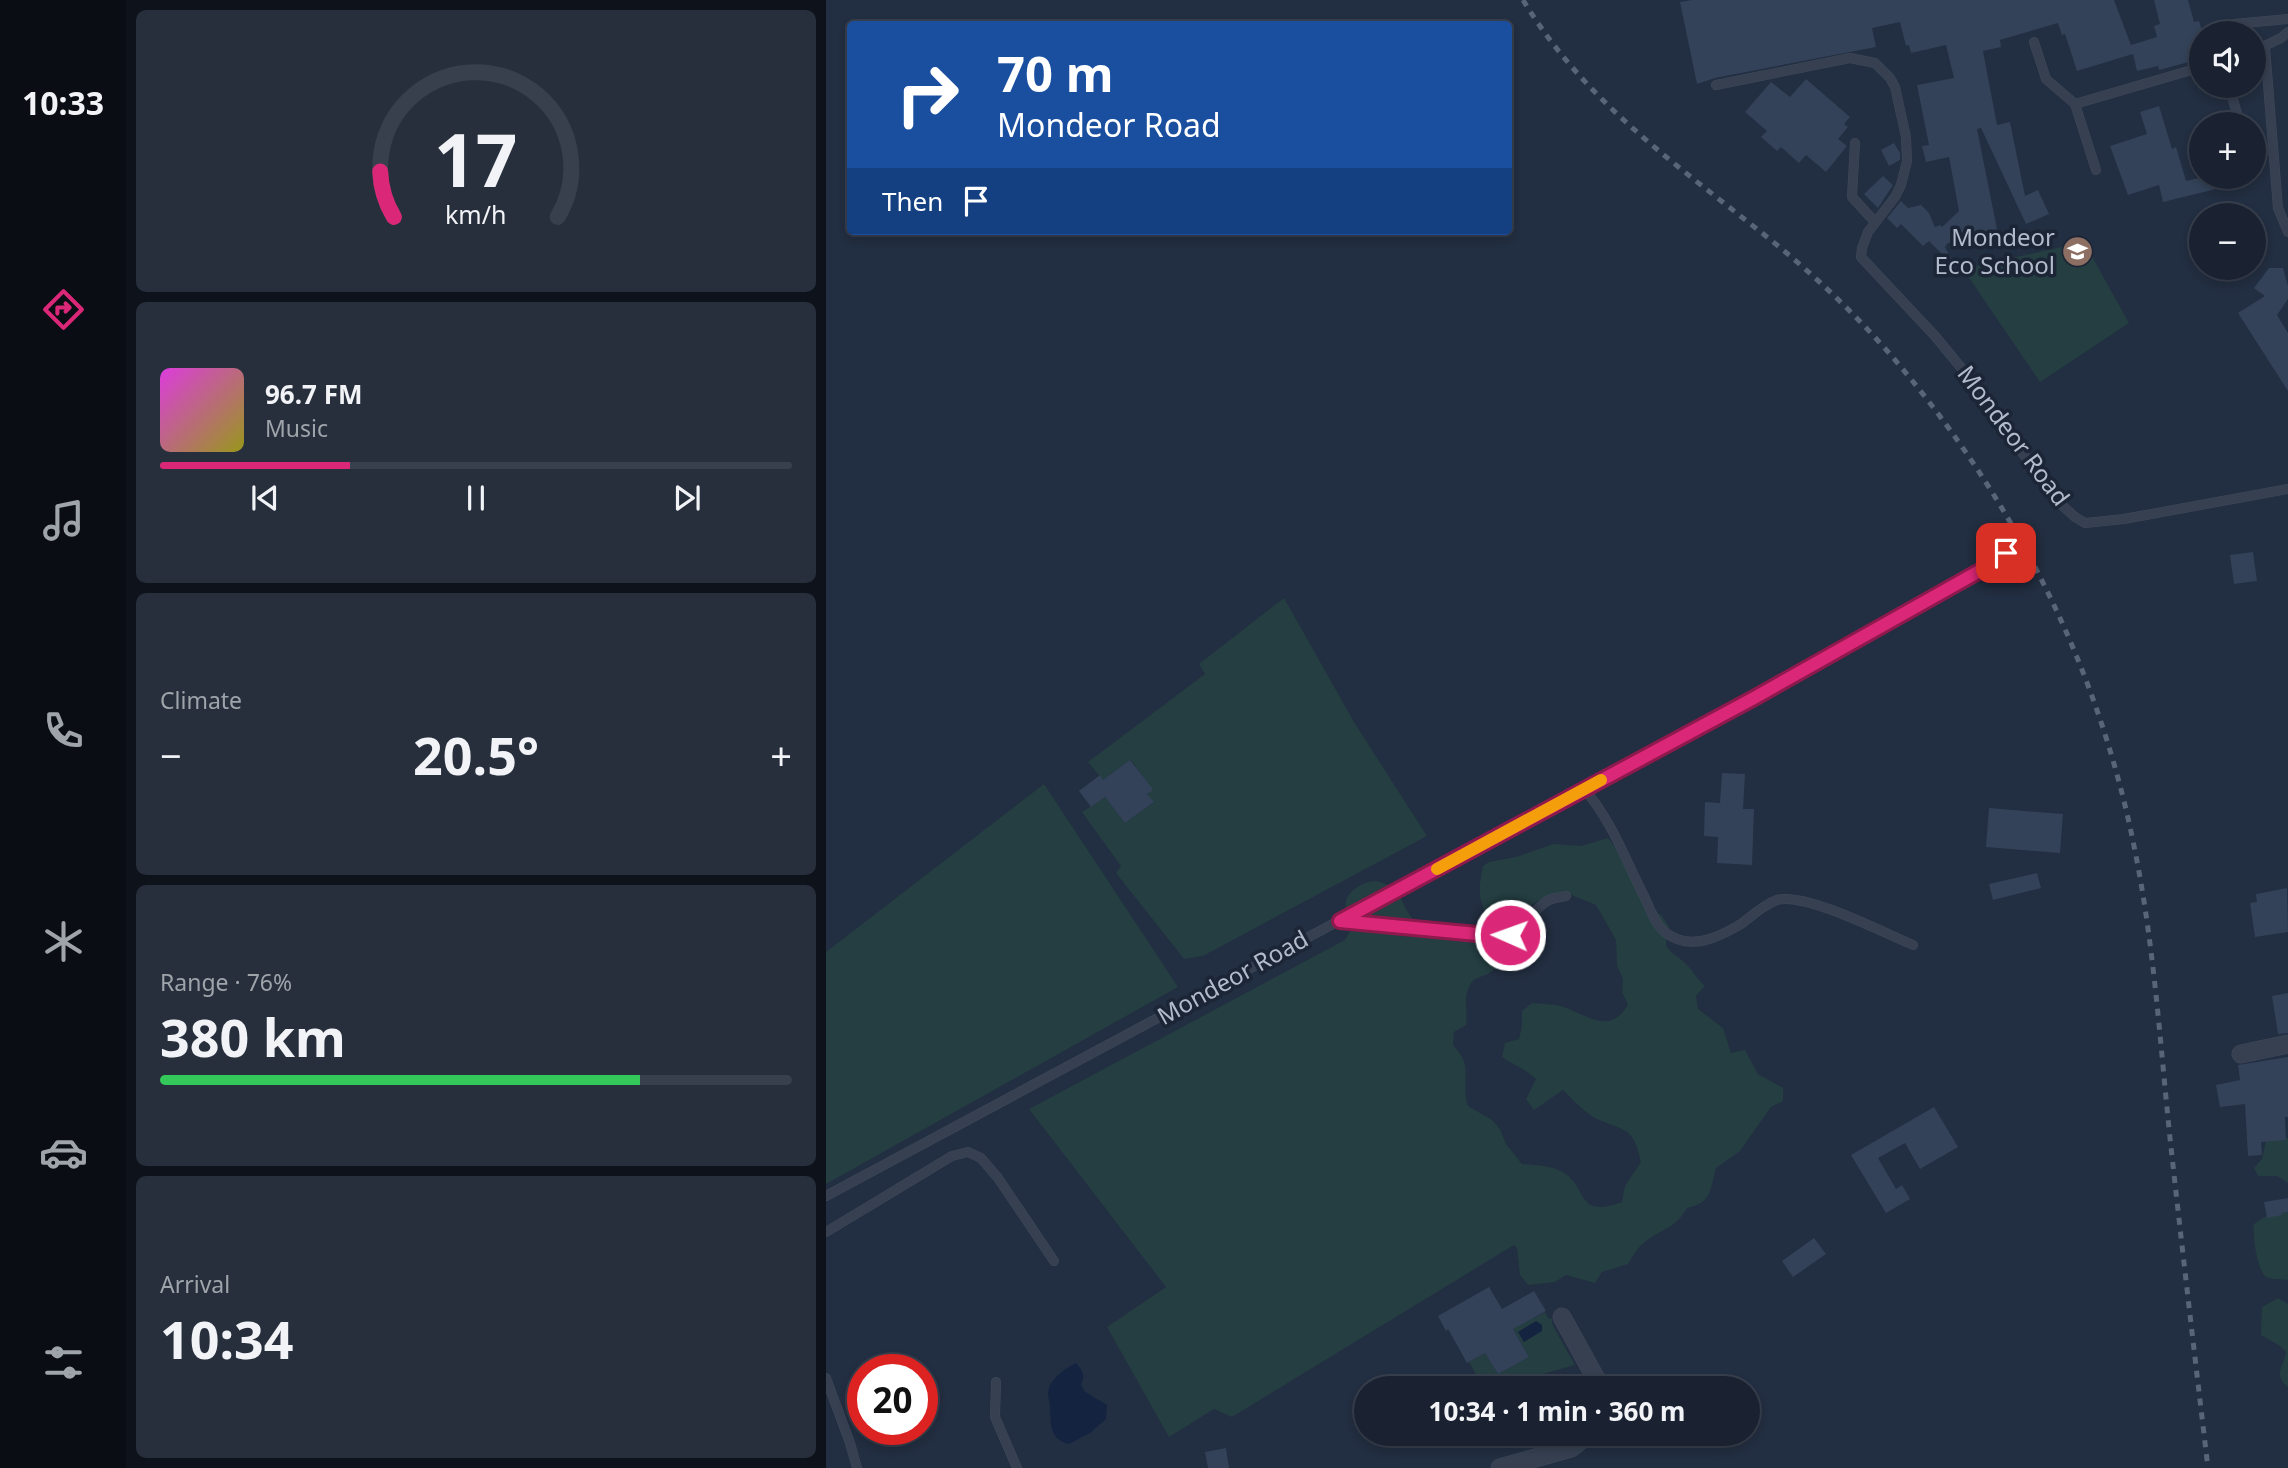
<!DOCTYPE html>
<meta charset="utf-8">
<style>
:root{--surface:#1a2231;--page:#272f3d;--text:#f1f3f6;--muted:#9fa4ab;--line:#383f4d;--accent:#db2777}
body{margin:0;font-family:"Noto Sans",sans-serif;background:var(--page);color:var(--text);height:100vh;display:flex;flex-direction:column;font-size:26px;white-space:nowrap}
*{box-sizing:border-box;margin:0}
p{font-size:23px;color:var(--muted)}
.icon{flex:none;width:38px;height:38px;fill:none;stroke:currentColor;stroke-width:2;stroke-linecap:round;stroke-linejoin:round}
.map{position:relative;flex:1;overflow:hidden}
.side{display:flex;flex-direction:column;gap:10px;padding:10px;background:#0e131b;width:700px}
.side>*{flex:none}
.top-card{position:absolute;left:21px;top:21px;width:665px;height:214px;border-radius:7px;box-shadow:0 4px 10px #0003,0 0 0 2px var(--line);background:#1a4fa0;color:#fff;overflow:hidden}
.fabs{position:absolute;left:1363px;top:21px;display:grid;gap:14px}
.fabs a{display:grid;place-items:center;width:77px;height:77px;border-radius:50%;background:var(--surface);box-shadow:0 4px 10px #0003,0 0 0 2px var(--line);font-size:35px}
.speed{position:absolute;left:21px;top:1354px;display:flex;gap:14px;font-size:35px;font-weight:700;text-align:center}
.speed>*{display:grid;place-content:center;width:91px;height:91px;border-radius:50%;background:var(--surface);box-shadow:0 4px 10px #0003,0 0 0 2px var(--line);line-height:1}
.speed .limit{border:10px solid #d22;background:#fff;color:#111}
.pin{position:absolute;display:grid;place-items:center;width:60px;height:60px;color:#fff;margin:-30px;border-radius:14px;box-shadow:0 4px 10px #0006}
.me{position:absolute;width:77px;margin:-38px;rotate:272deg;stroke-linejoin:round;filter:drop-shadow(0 0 5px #0008)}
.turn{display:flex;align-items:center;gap:24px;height:147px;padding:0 35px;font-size:32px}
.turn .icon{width:91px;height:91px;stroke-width:2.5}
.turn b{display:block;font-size:49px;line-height:60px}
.then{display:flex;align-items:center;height:66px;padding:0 35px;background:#0003;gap:14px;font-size:26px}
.big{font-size:52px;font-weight:700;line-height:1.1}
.side .widget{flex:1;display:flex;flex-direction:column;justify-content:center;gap:10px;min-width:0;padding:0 24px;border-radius:10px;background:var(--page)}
.side .dial{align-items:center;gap:0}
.dial svg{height:182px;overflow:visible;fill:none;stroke:var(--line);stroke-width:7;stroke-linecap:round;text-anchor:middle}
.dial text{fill:var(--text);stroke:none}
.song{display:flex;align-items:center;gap:21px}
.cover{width:84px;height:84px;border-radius:10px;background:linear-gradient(135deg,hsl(300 70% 55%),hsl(60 70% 35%))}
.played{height:7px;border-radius:4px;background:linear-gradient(90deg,var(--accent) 30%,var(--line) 30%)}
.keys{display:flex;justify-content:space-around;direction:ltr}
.heat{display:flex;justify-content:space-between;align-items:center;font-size:38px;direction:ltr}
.charge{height:10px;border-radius:5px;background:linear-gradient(90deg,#34c759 76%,var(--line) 0)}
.trip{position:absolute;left:528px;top:1376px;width:406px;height:70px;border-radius:35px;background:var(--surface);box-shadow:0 4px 10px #0003,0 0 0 2px var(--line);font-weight:700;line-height:70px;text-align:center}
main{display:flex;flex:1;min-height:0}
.dock{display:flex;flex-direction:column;width:126px;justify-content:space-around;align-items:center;background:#0a0e14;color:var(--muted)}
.dock .icon{width:49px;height:49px}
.dock .on{color:var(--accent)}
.dock b{font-size:32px;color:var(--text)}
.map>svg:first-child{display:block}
.green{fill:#243e42;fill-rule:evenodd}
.water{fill:#142440}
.building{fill:#334258}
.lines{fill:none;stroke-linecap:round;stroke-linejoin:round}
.service-casing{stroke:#3f495a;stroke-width:10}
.minor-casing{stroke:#3f495a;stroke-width:19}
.service{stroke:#364051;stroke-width:9}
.minor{stroke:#364051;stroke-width:18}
.rail{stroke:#586478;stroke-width:5;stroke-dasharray:7 7;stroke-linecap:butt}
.route-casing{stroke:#8e194d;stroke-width:18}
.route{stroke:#db2777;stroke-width:12}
.slow{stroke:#f59e0b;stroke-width:12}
.labels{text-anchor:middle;stroke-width:7;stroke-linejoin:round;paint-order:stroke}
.poi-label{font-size:24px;fill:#b2bbcb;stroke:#1b2536;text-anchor:end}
.street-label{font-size:24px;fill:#b2bbcb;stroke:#1b2536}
</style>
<main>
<nav class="dock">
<b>10:33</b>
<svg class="icon on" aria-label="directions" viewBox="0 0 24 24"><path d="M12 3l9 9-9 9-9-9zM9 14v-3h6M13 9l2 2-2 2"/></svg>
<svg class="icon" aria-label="music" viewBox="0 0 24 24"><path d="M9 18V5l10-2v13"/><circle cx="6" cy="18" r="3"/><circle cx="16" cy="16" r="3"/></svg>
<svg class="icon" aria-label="phone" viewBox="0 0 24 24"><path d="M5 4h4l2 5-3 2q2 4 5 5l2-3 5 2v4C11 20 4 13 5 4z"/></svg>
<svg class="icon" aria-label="climate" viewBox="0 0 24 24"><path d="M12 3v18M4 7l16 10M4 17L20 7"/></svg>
<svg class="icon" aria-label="car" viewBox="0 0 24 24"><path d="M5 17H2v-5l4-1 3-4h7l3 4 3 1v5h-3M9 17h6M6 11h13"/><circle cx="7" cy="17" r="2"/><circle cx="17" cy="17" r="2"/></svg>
<svg class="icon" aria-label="filters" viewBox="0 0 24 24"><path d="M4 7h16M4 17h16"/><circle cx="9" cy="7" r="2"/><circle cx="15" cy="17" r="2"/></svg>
</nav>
<section class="side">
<div class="widget dial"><svg viewBox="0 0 100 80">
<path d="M14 69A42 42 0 1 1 86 69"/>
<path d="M14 69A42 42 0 0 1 8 49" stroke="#db2777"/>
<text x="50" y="56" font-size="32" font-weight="700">17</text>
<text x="50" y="72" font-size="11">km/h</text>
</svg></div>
<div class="widget">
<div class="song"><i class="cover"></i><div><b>96.7 FM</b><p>Music</p></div></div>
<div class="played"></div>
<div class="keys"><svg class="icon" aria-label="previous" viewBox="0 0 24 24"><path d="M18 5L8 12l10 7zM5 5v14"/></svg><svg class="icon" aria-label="pause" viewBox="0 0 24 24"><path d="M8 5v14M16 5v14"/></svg><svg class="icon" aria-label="next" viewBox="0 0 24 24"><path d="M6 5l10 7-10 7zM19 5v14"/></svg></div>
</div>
<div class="widget"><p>Climate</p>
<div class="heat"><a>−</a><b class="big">20.5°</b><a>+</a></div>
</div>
<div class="widget"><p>Range · 76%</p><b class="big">380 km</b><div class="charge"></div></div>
<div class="widget"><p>Arrival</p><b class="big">10:34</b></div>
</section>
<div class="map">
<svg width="1462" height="1468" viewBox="0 0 1462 1468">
<rect width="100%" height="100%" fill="#222e41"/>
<!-- green -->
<g class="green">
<path d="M 1258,242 L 1303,323 L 1214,382 L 1137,269 Z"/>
<path d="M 458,598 L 528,722 L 601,836 L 377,956 L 358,959 L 290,873 L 295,866 L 256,812 L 279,797 L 299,823 L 327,803 L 321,794 L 325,791 L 325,788 L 305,760 L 277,780 L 262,762 L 379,674 L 373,664 Z"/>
<path d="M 218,784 L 352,987 L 0,1184 L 0,952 Z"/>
<path d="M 782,838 L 799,860 L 824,907 L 836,916 L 843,927 L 840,932 L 840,946 C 845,953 852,956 858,962 C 866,969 871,979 879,986 L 870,996 L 872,1009 L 897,1028 L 905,1053 L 919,1050 L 932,1074 L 957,1088 L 957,1101 L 945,1107 L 914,1151 L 890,1168 C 884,1190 886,1203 861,1208 C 849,1229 837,1228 820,1241 C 812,1247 807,1256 802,1264 L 776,1272 L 769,1283 L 740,1275 L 729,1282 L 702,1285 L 694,1275 L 691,1248 L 688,1245 L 406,1417 L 388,1409 L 343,1437 L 281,1327 L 340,1287 L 203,1109 L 519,940 L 526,928 C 524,921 518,909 520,902 C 521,891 538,881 549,881 C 553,881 560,884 564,886 C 576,894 577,906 585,917 C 600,937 638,947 660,934 L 658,910 L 654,897 L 654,883 L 657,866 L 663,862 L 690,857 L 727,844 L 755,846 ZM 743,894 L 770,905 L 790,940 L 791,966 L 797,979 L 796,992 L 802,1005 C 782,1037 760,1013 734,1006 C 726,1004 715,1004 706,1003 L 696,1011 L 696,1026 L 693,1039 L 679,1043 L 676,1057 C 687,1065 700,1069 710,1079 L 700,1099 L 708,1110 L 737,1090 C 747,1100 759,1113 771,1119 C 800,1132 807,1126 815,1162 L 799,1186 L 796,1202 C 748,1220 763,1185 735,1171 C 723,1165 709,1165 696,1164 L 680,1144 L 674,1129 L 666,1120 L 642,1106 C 634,1081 649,1067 627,1045 L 628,1032 L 640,1025 C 642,1012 637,999 643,987 C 648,976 656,978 665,972 C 670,969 676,961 680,957 C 686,950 687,940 690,931 C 701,900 713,898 743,894 Z"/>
<path d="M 1450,1138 L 1462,1138 L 1462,1183 L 1451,1176 L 1432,1176 L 1428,1168 L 1436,1159 L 1440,1141 Z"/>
<path d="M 1462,1202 L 1462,1280 C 1455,1279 1446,1280 1440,1277 C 1431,1271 1426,1233 1428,1224 Z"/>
<path d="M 1452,1298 L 1462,1304 L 1462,1387 C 1447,1374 1457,1368 1460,1352 L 1454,1346 L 1435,1335 L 1436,1307 Z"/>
<path d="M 719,1312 L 722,1318 L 726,1319 L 726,1324 L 749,1365 L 666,1388 L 657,1388 L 643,1362 L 659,1353 L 672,1374 L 703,1357 L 684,1323 L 705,1313 L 708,1318 Z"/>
</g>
<!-- water -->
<g class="water">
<path d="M 710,1321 L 716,1325 L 716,1331 L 698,1342 L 692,1332 Z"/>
<path d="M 250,1363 C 256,1370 260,1375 255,1384 L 258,1391 L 281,1405 L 280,1419 L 264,1433 L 243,1444 C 222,1439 225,1422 224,1405 C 223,1399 221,1394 223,1388 C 226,1378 241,1367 250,1363 Z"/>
</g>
<!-- building -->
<g class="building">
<path d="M 866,0 L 1288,0 L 1305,45 L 1331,37 L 1328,26 L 1334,24 L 1328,0 L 1362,0 L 1368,22 L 1373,21 L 1376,30 L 1376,51 L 1369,53 L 1370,60 L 1333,70 L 1332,66 L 1311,71 L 1307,54 L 1251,71 L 1239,34 L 1236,35 L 1232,23 L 1174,40 L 1175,47 L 1157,51 L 1171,125 L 1184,122 L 1199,196 L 1212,190 L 1223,214 L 1200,224 L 1155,128 L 1151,129 L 1172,234 L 1122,243 L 1119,247 L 1126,260 L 1124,262 L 1103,241 L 1097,246 L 1075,224 L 1071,228 L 1061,218 L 1075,201 L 1082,208 L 1095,205 L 1103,213 L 1109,227 L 1114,225 L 1116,227 L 1133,211 L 1123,157 L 1100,162 L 1096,146 L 1103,145 L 1091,85 L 1128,78 L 1120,45 L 1085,53 L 1083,45 L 1080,46 L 1074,22 L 1046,28 L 1050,47 L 889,78 L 871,84 L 854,2 Z"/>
<path d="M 980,79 L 1024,117 L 1018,124 L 1022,127 L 1012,139 L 1021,146 L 1000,172 L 980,155 L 973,163 L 955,147 L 951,151 L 935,137 L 941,131 L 919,112 L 945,82 L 964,97 Z"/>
<path d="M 1333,106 L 1346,149 L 1350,147 L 1360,181 L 1378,177 L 1419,177 L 1419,182 L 1337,202 L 1333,185 L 1302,195 L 1284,146 L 1321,134 L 1314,112 Z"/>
<path d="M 1068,143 L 1074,153 L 1074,160 L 1063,166 L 1055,150 Z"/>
<path d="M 1057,176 L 1067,185 L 1052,208 L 1038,194 Z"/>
<path d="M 1443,268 L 1457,268 L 1462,286 L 1462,299 L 1451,315 L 1462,333 L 1462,391 L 1412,313 L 1439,296 L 1428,288 Z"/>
<path d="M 1427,552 L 1431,581 L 1408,584 L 1404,555 Z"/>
<path d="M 304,760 L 326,788 L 326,791 L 321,794 L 328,802 L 299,823 L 279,797 L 265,807 L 253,791 L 274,775 L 277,780 Z"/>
<path d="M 896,773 L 919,774 L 917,809 L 928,809 L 926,865 L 891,863 L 892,837 L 878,836 L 879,802 L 894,803 Z"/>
<path d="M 1163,808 L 1237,814 L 1234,853 L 1160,847 Z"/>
<path d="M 1211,873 L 1215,888 L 1167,900 L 1163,884 Z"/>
<path d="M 1461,888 L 1462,932 L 1429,937 L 1424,903 L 1431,902 L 1430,894 Z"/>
<path d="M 1462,993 L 1462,1033 L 1452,1034 L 1446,996 Z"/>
<path d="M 1462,1057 L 1462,1117 L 1459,1117 L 1460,1140 L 1435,1142 L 1436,1155 L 1422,1156 L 1419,1104 L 1394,1107 L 1390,1085 L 1414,1080 L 1412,1065 Z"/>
<path d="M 1108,1107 L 1132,1147 L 1094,1169 L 1079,1143 L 1052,1158 L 1070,1189 L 1076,1185 L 1084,1199 L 1060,1213 L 1025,1155 Z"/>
<path d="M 1462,1198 L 1462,1212 L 1456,1213 L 1456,1215 L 1441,1218 L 1438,1202 Z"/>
<path d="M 988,1238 L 1000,1254 L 967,1277 L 956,1261 Z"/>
<path d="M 663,1287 L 676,1309 L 708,1291 L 720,1311 L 687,1329 L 703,1357 L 672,1374 L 659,1353 L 641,1363 L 622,1329 L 620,1331 L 612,1316 Z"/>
<path d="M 400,1448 L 403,1468 L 382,1468 L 379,1452 Z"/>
</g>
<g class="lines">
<defs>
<g id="service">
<path d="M 1397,33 L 1408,24 L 1462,19"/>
<path d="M 1208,42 L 1220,79 L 1249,104"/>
<path d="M 1439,47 L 1452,208 L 1462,232"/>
<path d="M 1428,51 L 1455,38 L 1462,32"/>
<path d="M 890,85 L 1024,58 L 1049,63 L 1064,78 L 1069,87 L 1080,137 L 1081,161 L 1075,185 L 1069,197 L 1042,232 L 1036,248 L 1035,257 L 1109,336 L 1146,381 L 1228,498 L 1249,517 L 1259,523 L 1298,519 L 1462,489"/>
<path d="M 1403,86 L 1414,124"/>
<path d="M 1029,143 L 1026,197 L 1049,222"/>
<path d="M 1428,152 L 1447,149"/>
<path d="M 1270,170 L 1249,104 L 1376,67"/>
<path d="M 758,789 C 785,819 800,861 818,896 C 824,909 829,924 840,933 C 864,951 892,938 915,924 C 926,916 937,905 951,900 C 979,892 1058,933 1087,945"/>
<path d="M 515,922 L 677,936 C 701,932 705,909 723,900 C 727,898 735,897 740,896"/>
<path d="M 0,1196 L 928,698 L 1166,564 L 1180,553"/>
<path d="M 0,1232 L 126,1156 L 142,1152 L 155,1158 L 172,1178 L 228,1261"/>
<path d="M 0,1378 L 24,1443 L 31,1468"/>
<path d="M 170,1382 L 169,1417 L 191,1468"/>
</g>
<g id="minor">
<path d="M 1415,1054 L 1462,1044"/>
<path d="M 736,1317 L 775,1388"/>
<path d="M 674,1468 L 745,1448 L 764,1433"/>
</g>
</defs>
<!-- service casing -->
<use href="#service" class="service-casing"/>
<!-- minor casing -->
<use href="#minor" class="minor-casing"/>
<!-- service -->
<use href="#service" class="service"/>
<!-- minor -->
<use href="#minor" class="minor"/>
<!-- rail -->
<path class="rail" d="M 697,0 C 759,103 854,167 946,241 C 988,275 1027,312 1063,353 C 1186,495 1273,666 1309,851 C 1328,945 1334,1042 1344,1138 C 1356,1248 1369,1358 1382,1468"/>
</g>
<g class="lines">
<defs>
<path id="route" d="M 684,935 L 672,936 L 514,921 L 928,698 L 1166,564 L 1180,553"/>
</defs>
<!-- route casing -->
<use href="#route" class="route-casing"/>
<!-- route -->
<use href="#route" class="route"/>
<!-- slow -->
<path class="slow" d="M 611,869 L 775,780"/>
</g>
<!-- icons -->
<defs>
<symbol id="school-disc" viewBox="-11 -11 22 22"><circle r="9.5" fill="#8d6e63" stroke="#1b2536"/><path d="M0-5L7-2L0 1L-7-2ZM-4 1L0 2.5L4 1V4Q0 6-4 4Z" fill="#fff"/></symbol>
</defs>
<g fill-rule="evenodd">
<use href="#school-disc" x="1234" y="234" width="35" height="35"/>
</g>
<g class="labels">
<!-- poi labels -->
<g class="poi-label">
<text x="1229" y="246">Mondeor<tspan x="1229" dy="28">Eco School</tspan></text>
</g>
<!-- street labels -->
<g class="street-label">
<text transform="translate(1187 436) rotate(53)" y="8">Mondeor Road</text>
<text transform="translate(407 978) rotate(-29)" y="8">Mondeor Road</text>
</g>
</g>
</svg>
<div class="fabs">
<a><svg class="icon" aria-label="sound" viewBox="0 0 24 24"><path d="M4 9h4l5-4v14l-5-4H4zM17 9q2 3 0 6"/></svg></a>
<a>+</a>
<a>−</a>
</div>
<div class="speed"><div class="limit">20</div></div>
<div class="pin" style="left:1180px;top:553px;background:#d93025"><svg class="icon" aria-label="arrive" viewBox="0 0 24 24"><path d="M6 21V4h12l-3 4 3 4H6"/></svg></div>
<svg class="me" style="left:684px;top:935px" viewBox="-20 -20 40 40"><circle r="17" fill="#db2777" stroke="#fff" stroke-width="3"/><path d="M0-11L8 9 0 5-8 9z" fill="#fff"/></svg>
<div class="trip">10:34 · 1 min · 360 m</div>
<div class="top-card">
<div class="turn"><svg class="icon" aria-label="right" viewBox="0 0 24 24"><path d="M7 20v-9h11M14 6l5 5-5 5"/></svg><div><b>70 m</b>Mondeor Road</div></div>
<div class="then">Then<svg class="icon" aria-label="arrive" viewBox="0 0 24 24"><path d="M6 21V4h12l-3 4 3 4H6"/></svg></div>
</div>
</div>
</main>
